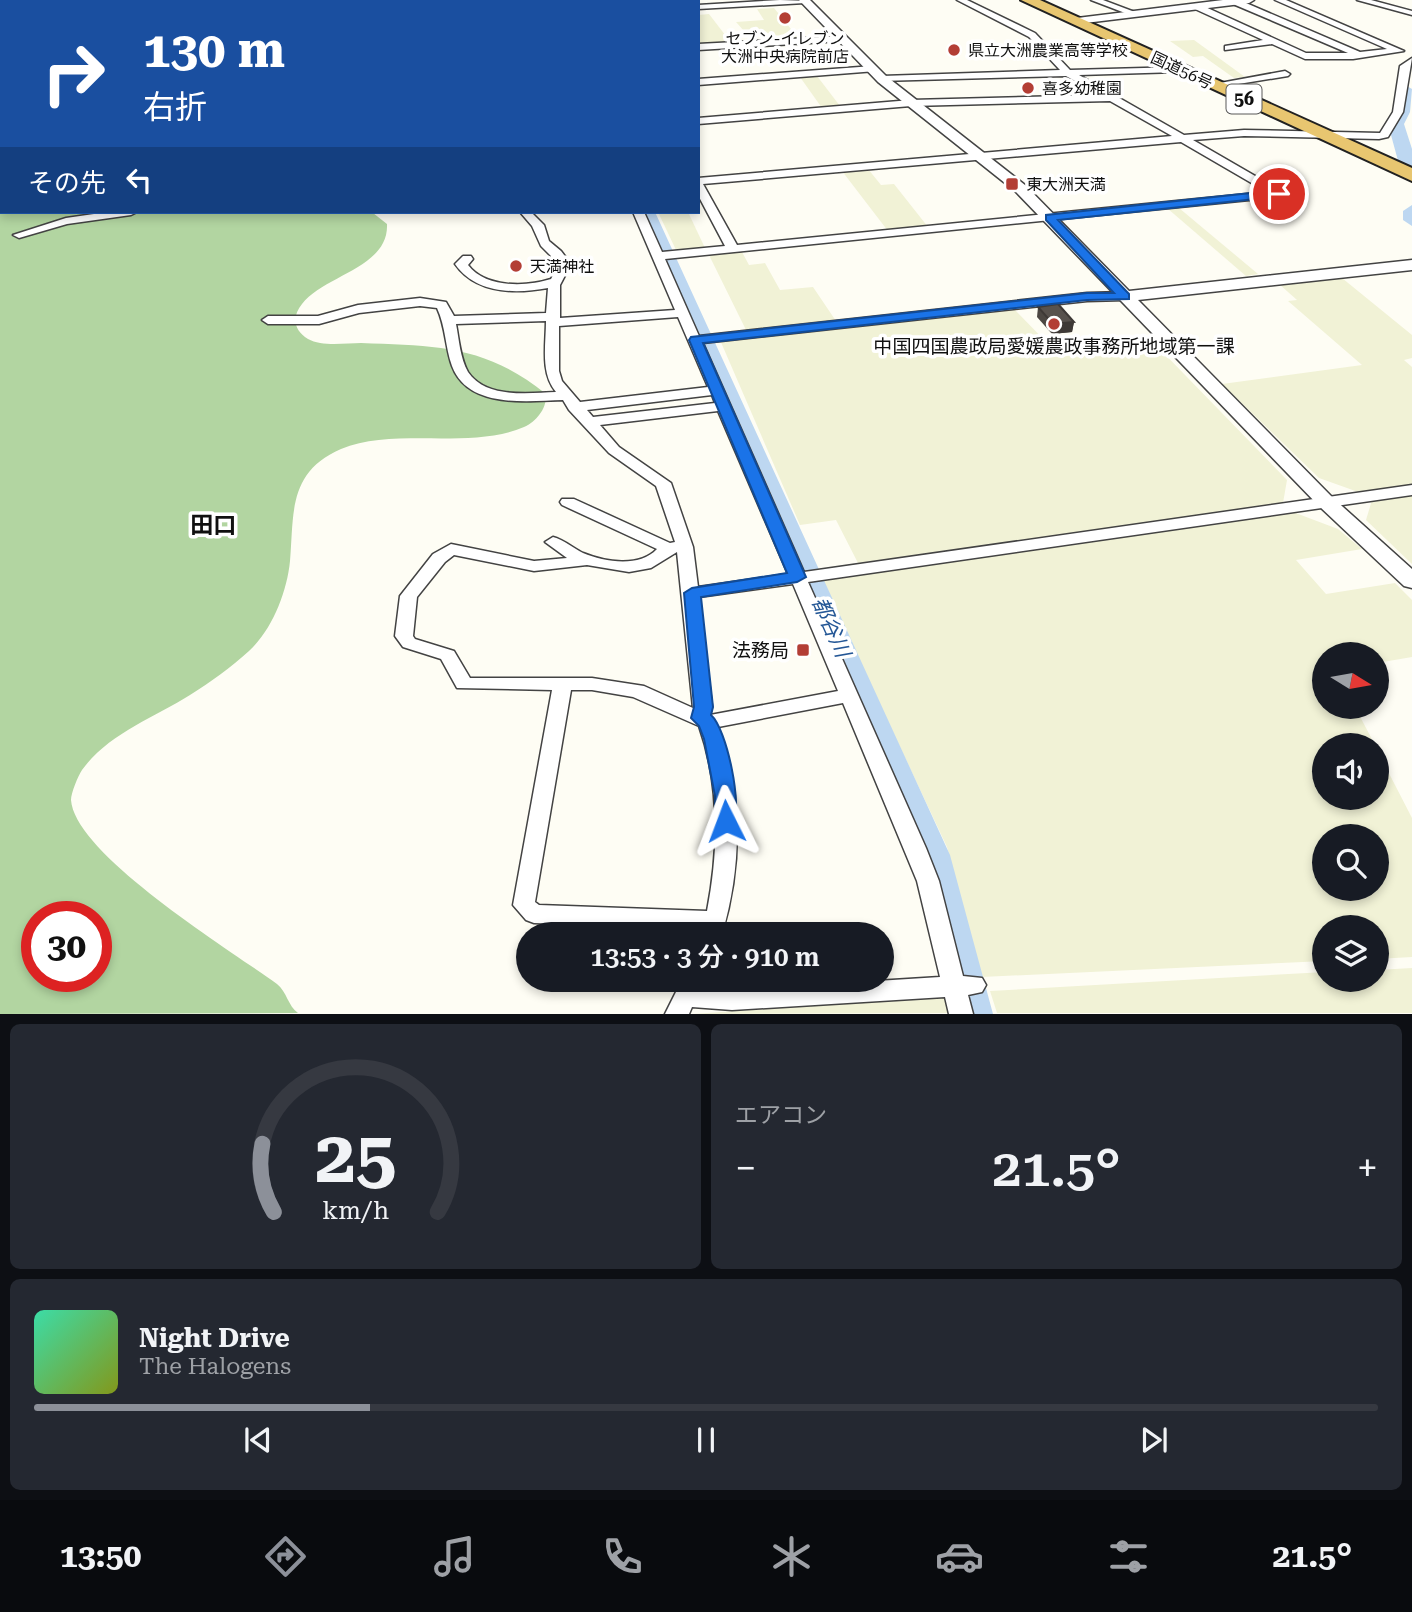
<!DOCTYPE html>
<html lang="ja">
<meta charset="utf-8">
<style>
:root{--surface:#171b24;--page:#242831;--text:#f1f3f6;--muted:#9ea1a6;--line:#363941;--accent:#8c9099}
body{margin:0;font-family:"Roboto Serif","Noto Sans JP",serif;background:var(--page);color:var(--text);height:100vh;display:flex;flex-direction:column;font-size:26px;white-space:nowrap}
*{box-sizing:border-box;margin:0}
p{font-size:23px;color:var(--muted)}
.icon{flex:none;width:38px;height:38px;fill:none;stroke:currentColor;stroke-width:2;stroke-linecap:round;stroke-linejoin:round}
.map{position:relative;height:1014px;overflow:hidden}
.drawer{display:flex;flex-direction:column;gap:10px;padding:10px;background:#0d0f14;flex:1}
.drawer>*{flex:none}
.hud{position:absolute;left:0px;top:0px;width:700px;height:214px;box-shadow:0 4px 10px #0003;background:#1a4fa0;color:#fff;overflow:hidden}
.needle{width:46px;rotate:101deg}
.controls{position:absolute;left:1312px;top:642px;display:grid;gap:14px}
.controls a{display:grid;place-items:center;width:77px;height:77px;border-radius:50%;background:var(--surface);box-shadow:0 4px 10px #0003;font-size:35px}
.speed{position:absolute;left:21px;top:901px;display:flex;gap:14px;font-size:35px;font-weight:700;text-align:center}
.speed>*{display:grid;place-content:center;width:91px;height:91px;border-radius:50%;background:var(--surface);box-shadow:0 4px 10px #0003;line-height:1}
.speed .limit{border:10px solid #d22;background:#fff;color:#111}
.pin{position:absolute;display:grid;place-items:center;width:60px;height:60px;color:#fff;margin:-30px;border:4px solid #fff;border-radius:50%;box-shadow:0 2px 7px #0007}
.me{position:absolute;width:77px;margin:-38px;rotate:357deg;stroke-linejoin:round;filter:drop-shadow(0 0 5px #0008)}
.turn{display:flex;align-items:center;gap:24px;height:147px;padding:0 28px;font-size:32px}
.turn .icon{width:91px;height:91px;stroke-width:2.5}
.turn b{display:block;font-size:49px;line-height:60px}
.then{display:flex;align-items:center;height:66px;padding:0 28px;background:#0003;gap:14px;font-size:26px}
.big{font-size:52px;font-weight:600;line-height:1.1}
.drawer .card{flex:1;display:flex;flex-direction:column;justify-content:center;gap:10px;min-width:0;padding:0 24px;border-radius:10px;background:var(--page)}
.drawer .dial{align-items:center;gap:0}
.dial svg{height:182px;overflow:visible;fill:none;stroke:var(--line);stroke-width:7;stroke-linecap:round;text-anchor:middle}
.dial text{fill:var(--text);stroke:none}
.song{display:flex;align-items:center;gap:21px}
.cover{width:84px;height:84px;border-radius:10px;background:linear-gradient(135deg,hsl(160 70% 55%),hsl(70 70% 35%))}
.played{height:7px;border-radius:4px;background:linear-gradient(90deg,var(--accent) 25%,var(--line) 25%)}
.keys{display:flex;justify-content:space-around;direction:ltr}
.heat{display:flex;justify-content:space-between;align-items:center;font-size:38px;direction:ltr}
.drawer .tiles{flex:1;display:grid;gap:10px;grid-template-columns:1fr 1fr}
.card:last-child{grid-column:span 2}
.trip{position:absolute;left:516px;top:922px;width:378px;height:70px;border-radius:35px;background:var(--surface);box-shadow:0 4px 10px #0003;font-weight:600;line-height:70px;text-align:center}
.tab-bar{display:flex;height:112px;justify-content:space-around;align-items:center;background:#090b0e;color:var(--muted)}
.tab-bar .icon{width:49px;height:49px}
.tab-bar .selected{color:var(--accent)}
.tab-bar b{font-size:32px;color:var(--text)}
.map>svg:first-child{display:block}
.farmland{fill:#f1f2d6;fill-rule:evenodd}
.forest{fill:#b2d5a1;fill-rule:evenodd}
.lines{fill:none;stroke-linecap:round;stroke-linejoin:round}
.river{fill:#bdd7f1;fill-rule:evenodd}
.minor-casing{stroke:#434343;stroke-width:3}
.tertiary-casing{stroke:#434343;stroke-width:3}
.trunk-casing{stroke:#212121;stroke-width:4}
.minor{fill:#fff;fill-rule:evenodd}
.tertiary{fill:#fff;fill-rule:evenodd}
.trunk{fill:#e8c670;fill-rule:evenodd}
.wall{fill:#4c4742}
.shaded-wall{fill:#3e3936}
.building{fill:#58524d;stroke:#3e3936;stroke-width:2}
.route{fill:#1a73e8;stroke:#114b97;stroke-width:2}
.poi-dot{fill:#b33e35;stroke:#fff;stroke-width:2.5}
.labels{text-anchor:middle;stroke-width:7;stroke-linejoin:round;paint-order:stroke}
.far-poi-label{font-size:16px;fill:#101010;stroke:#fff;text-anchor:start}
.far-street-label{font-size:16px;fill:#101010;stroke:#fff}
.shield{fill:#fff;stroke:#585858;stroke-width:2}
.shield-label{font-size:18px;font-weight:bold;fill:#101010}
.poi-label{font-size:19px;fill:#101010;stroke:#fff}
.water-label{font-size:21px;font-style:italic;fill:#245796;stroke:#fff}
.quarter-label{font-size:23px;font-weight:bold;fill:#101010;stroke:#fff}
</style>
<div class="map">
<svg width="1412" height="1014" viewBox="0 0 1412 1014">
<rect width="100%" height="100%" fill="#fefdf4"/>
<!-- farmland -->
<g class="farmland">
<path d="M 774,8 L 799,39 L 768,41 L 759,30 L 744,31 L 736,22 L 764,20 L 757,9 Z"/>
<path d="M 709,14 L 732,44 L 698,46 L 698,15 Z"/>
<path d="M 1194,40 L 1245,77 L 1234,78 L 1203,56 L 1193,57 L 1170,41 Z"/>
<path d="M 817,76 L 840,106 L 822,108 L 800,77 Z"/>
<path d="M 868,169 L 881,185 L 894,184 L 928,227 L 888,231 L 842,171 Z"/>
<path d="M 1167,208 L 1179,208 L 1258,274 L 1246,276 Z"/>
<path d="M 658,212 L 688,212 L 705,248 L 676,250 Z"/>
<path d="M 742,252 L 749,265 L 765,263 L 780,290 L 813,287 L 836,321 L 746,330 L 709,255 Z"/>
<path d="M 1342,278 L 1412,335 L 1412,358 L 1404,360 L 1412,367 L 1412,485 L 1361,493 L 1319,478 L 1222,384 L 1362,365 L 1288,301 L 1297,300 L 1279,284 Z"/>
<path d="M 1014,309 L 1054,350 L 1152,341 L 1287,480 L 1283,503 L 858,563 L 836,520 L 800,525 L 720,340 Z"/>
<path d="M 1412,493 L 1412,564 L 1366,520 L 1372,500 Z"/>
<path d="M 1293,512 L 1338,529 L 1362,549 L 1296,560 L 1326,594 L 1395,583 L 1412,600 L 1412,657 L 1377,663 L 1377,654 L 1325,654 L 1325,707 L 1355,707 L 1375,745 L 1325,746 L 1325,798 L 1377,798 L 1377,750 L 1412,818 L 1412,957 L 1377,959 L 1377,928 L 1325,928 L 1325,961 L 982,977 L 947,847 L 821,579 ZM 1325,836 L 1377,836 L 1377,889 L 1325,889 Z"/>
<path d="M 1412,968 L 1412,1013 L 997,1013 L 990,991 L 1325,972 L 1325,980 L 1377,980 L 1377,970 Z"/>
<path d="M 944,996 L 948,1013 L 693,1014 Z"/>
</g>
<!-- forest -->
<path class="forest" d="M 0,0 L 360,0 L 2,2 L 2,212 L 373,213 L 387,224 C 389,268 324,275 302,304 C 292,316 293,330 308,339 C 322,347 346,343 361,343 C 437,346 485,345 546,394 C 547,408 537,421 524,427 C 471,450 393,427 341,449 C 288,472 294,513 290,561 C 287,592 272,630 249,651 C 230,668 211,682 190,695 C 153,718 108,734 82,770 C 78,776 71,793 71,800 C 75,855 232,951 277,984 C 287,992 288,1006 298,1013 L 0,1014 ZM 37,917 L 96,917 L 96,976 L 37,976 Z"/>
<g class="lines">
<!-- river -->
<g class="river">
<path d="M 1405,85 L 1412,89 L 1410,112 L 1404,124 L 1412,149 L 1412,173 L 1409,173 L 1400,168 L 1388,124 L 1394,112 L 1397,90 Z"/>
<path d="M 1412,205 L 1412,226 L 1403,220 L 1403,211 Z"/>
<path d="M 637,212 L 655,212 L 950,855 L 993,1014 L 954,1014 L 914,855 Z"/>
</g>
<defs>
<g id="minor">
<path d="M 147,0 L 157,0 L 145,2 Z"/>
<path d="M 228,0 L 302,0 L 304,2 L 229,2 Z"/>
<path d="M 353,0 L 385,0 L 387,2 L 351,2 Z"/>
<path d="M 584,0 L 594,0 L 582,2 Z"/>
<path d="M 780,0 L 809,1 L 805,3 L 698,9 L 698,5 Z"/>
<path d="M 957,0 L 967,0 L 1035,33 L 1070,70 L 1181,67 L 1183,69 L 1178,72 L 1079,75 L 1184,135 L 1244,130 L 1380,133 L 1393,112 L 1400,66 L 1412,58 L 1403,112 L 1388,137 L 1379,139 L 1244,136 L 1193,140 L 1283,192 L 1283,196 L 1279,197 L 665,259 L 699,336 L 1087,293 L 1125,292 L 1131,296 L 1125,300 L 1087,301 L 703,343 L 804,572 L 1412,485 L 1412,495 L 808,582 L 926,848 L 939,881 L 963,976 L 982,978 L 986,985 L 982,992 L 968,995 L 973,1014 L 949,1014 L 945,997 L 732,1010 L 692,1007 L 689,1014 L 665,1014 L 682,980 L 705,980 L 702,988 L 732,990 L 940,977 L 917,881 L 843,703 L 718,727 C 743,793 742,867 722,934 L 700,934 L 701,929 L 534,923 L 526,920 L 513,905 L 552,690 L 457,688 L 441,659 L 403,647 L 395,636 L 400,596 L 433,554 L 451,544 L 534,561 L 567,558 L 545,542 L 553,537 C 564,540 573,548 583,553 C 605,562 639,568 657,549 L 562,505 L 560,502 L 562,499 L 574,499 L 670,543 L 675,542 L 656,486 L 609,453 L 569,410 L 563,400 C 527,401 468,409 452,366 C 445,347 446,327 437,308 L 420,306 L 359,313 L 319,324 L 268,324 L 262,320 L 268,316 L 318,316 L 358,305 L 420,298 L 446,302 L 454,316 L 546,313 L 548,288 C 515,294 476,294 455,264 L 463,256 L 471,256 L 473,259 L 468,265 C 485,288 526,287 551,279 L 559,264 L 541,246 L 532,226 L 520,212 L 531,212 L 544,225 L 549,241 L 561,251 L 571,264 L 560,285 L 560,318 L 675,310 L 633,212 L 644,212 L 662,252 L 725,246 L 698,195 L 698,178 L 1172,136 L 1110,101 L 911,106 L 698,124 L 698,118 L 911,100 L 1101,95 L 1066,76 L 879,81 L 877,79 L 882,76 L 1060,70 L 1029,37 ZM 1181,142 L 1267,192 L 737,245 L 703,184 ZM 678,317 L 708,387 L 580,402 L 562,381 L 559,371 L 559,326 ZM 546,321 C 546,345 540,373 556,392 C 529,393 486,399 468,372 C 460,358 459,339 456,324 ZM 712,395 L 715,403 L 593,417 L 587,410 ZM 718,411 L 788,574 L 698,587 L 693,547 L 671,483 L 619,447 L 600,425 ZM 677,552 L 693,708 L 644,686 L 592,678 L 470,678 L 454,651 L 415,639 L 413,636 L 417,597 L 445,562 L 454,555 L 534,571 L 587,565 L 629,572 L 651,568 ZM 793,584 L 838,691 L 710,715 L 712,707 L 699,597 ZM 571,690 L 592,690 L 633,697 L 699,726 C 720,786 719,849 707,911 L 539,905 L 535,902 Z"/>
<path d="M 1091,0 L 1103,0 L 1140,14 L 1133,16 Z"/>
<path d="M 1233,0 L 1239,0 L 1360,52 L 1387,49 L 1275,0 L 1286,0 L 1404,51 L 1353,59 L 1305,59 L 1272,44 L 1225,50 L 1225,46 L 1263,40 L 1195,9 L 1195,5 L 1201,5 L 1306,53 L 1348,53 L 1233,4 Z"/>
<path d="M 1357,0 L 1371,0 L 1412,11 L 1412,15 Z"/>
<path d="M 845,36 L 845,40 L 842,41 L 698,50 L 698,44 Z"/>
<path d="M 873,66 L 878,69 L 876,71 L 698,85 L 698,79 Z"/>
<path d="M 1285,71 L 1290,74 L 1288,76 L 1214,88 L 1209,85 Z"/>
<path d="M 108,212 L 137,212 L 131,215 L 67,224 L 19,238 L 13,235 L 66,218 Z"/>
</g>
<g id="tertiary">
<path d="M 40,0 L 54,0 L 39,2 Z"/>
<path d="M 799,0 L 810,0 L 886,76 L 1025,185 L 1129,291 L 1412,260 L 1412,270 L 1138,300 L 1333,498 L 1412,569 L 1412,588 L 1404,586 L 1319,506 L 1015,191 L 878,82 Z"/>
<path d="M 1223,0 L 1254,0 L 1249,3 L 1077,24 L 1071,21 L 1077,18 Z"/>
<path d="M 0,10 L 2,10 L 0,17 Z"/>
</g>
<path id="trunk" d="M 1021,0 L 1040,0 L 1412,168 L 1412,181 Z"/>
</defs>
<!-- minor casing -->
<use href="#minor" class="minor-casing"/>
<!-- tertiary casing -->
<use href="#tertiary" class="tertiary-casing"/>
<!-- trunk casing -->
<use href="#trunk" class="trunk-casing"/>
<!-- minor -->
<use href="#minor" class="minor"/>
<!-- tertiary -->
<use href="#tertiary" class="tertiary"/>
<!-- trunk -->
<use href="#trunk" class="trunk"/>
</g>
<!-- wall -->
<path class="wall" d="M 1038,307 L 1074,322 L 1072,332 L 1052,334 L 1037,317 Z"/>
<!-- shaded-wall -->
<path class="shaded-wall" d="M 1074,322 L 1072,332 L 1052,334 L 1053,324 Z"/>
<!-- building -->
<path class="building" d="M 1058,304 L 1074,322 L 1053,324 L 1038,307 Z"/>
<!-- route -->
<path class="route" d="M 1279,190 L 1284,194 L 1283,196 L 1058,220 L 1129,294 L 1129,299 L 1087,300 L 703,343 L 806,577 L 797,582 L 701,597 L 713,707 L 711,715 C 727,729 743,807 733,826 L 726,829 L 718,826 L 715,821 L 715,796 L 704,739 L 699,726 L 691,718 L 694,707 L 684,593 L 692,588 L 787,573 L 689,340 L 691,337 L 1087,293 L 1114,293 L 1046,220 L 1046,215 Z"/>
<!-- markers -->
<g class="poi-dot">
<circle cx="785" cy="18" r="7"/>
<circle cx="954" cy="50" r="7"/>
<circle cx="1028" cy="88" r="7"/>
<rect x="1005" y="177" width="14" height="14" rx="3.5"/>
<circle cx="516" cy="266" r="7"/>
<circle cx="1054" cy="324" r="7"/>
<rect x="796" y="643" width="14" height="14" rx="3.5"/>
</g>
<g class="labels">
<!-- far-poi labels -->
<g class="far-poi-label">
<text x="785" y="44" text-anchor="middle">セブン-イレブン<tspan x="785" dy="18">大洲中央病院前店</tspan></text>
<text x="968" y="56">県立大洲農業高等学校</text>
<text x="1042" y="94">喜多幼稚園</text>
<text x="1026" y="190">東大洲天満</text>
<text x="530" y="272">天満神社</text>
</g>
<!-- far-street labels -->
<g class="far-street-label">
<text transform="translate(1182 70) rotate(25)" y="6">国道56号</text>
</g>
<!-- shield labels -->
<rect class="shield" x="1226.5" y="84.5" width="35" height="29" rx="5"/>
<g class="shield-label">
<text x="1244" y="105">56</text>
</g>
<!-- poi labels -->
<g class="poi-label">
<text x="1054" y="353">中国四国農政局愛媛農政事務所地域第一課</text>
<text x="789" y="657" text-anchor="end">法務局</text>
</g>
<!-- water labels -->
<g class="water-label">
<text transform="translate(831 627) rotate(66)" y="7">都谷川</text>
</g>
<!-- quarter labels -->
<g class="quarter-label">
<text x="213" y="533">田口</text>
</g>
</g>
</svg>
<div class="controls">
<a><svg class="needle" viewBox="-14 -14 28 28"><path d="M0-13l5 13h-10z" fill="#e53935"/><path d="M0 13l5-13h-10z" fill="#9ea1a6"/></svg></a>
<a><svg class="icon" aria-label="sound" viewBox="0 0 24 24"><path d="M4 9h4l5-4v14l-5-4H4zM17 9q2 3 0 6"/></svg></a>
<a><svg class="icon" aria-label="search" viewBox="0 0 24 24"><circle cx="10" cy="10" r="6"/><path d="M15 15l6 6"/></svg></a>
<a><svg class="icon" aria-label="layers" viewBox="0 0 24 24"><path d="M12 4l9 5-9 5-9-5zM3 14l9 5 9-5"/></svg></a>
</div>
<div class="speed"><div class="limit">30</div></div>
<div class="pin" style="left:1279px;top:194px;background:#d93025"><svg class="icon" aria-label="arrive" viewBox="0 0 24 24"><path d="M6 21V4h12l-3 4 3 4H6"/></svg></div>
<svg class="me" style="left:726px;top:821px" viewBox="-20 -20 40 40"><path d="M0-17L14 15 0 8-14 15z" fill="#1a73e8" stroke="#fff" stroke-width="4"/></svg>
<div class="trip">13:53 · 3 分 · 910 m</div>
<div class="hud">
<div class="turn"><svg class="icon" aria-label="right" viewBox="0 0 24 24"><path d="M7 20v-9h11M14 6l5 5-5 5"/></svg><div><b>130 m</b>右折</div></div>
<div class="then">その先<svg class="icon" aria-label="left" viewBox="0 0 24 24"><path d="M17 20v-9H6M10 6l-5 5 5 5"/></svg></div>
</div>
</div>
<section class="drawer">
<div class="tiles">
<div class="card dial"><svg viewBox="0 0 100 80">
<path d="M14 69A42 42 0 1 1 86 69"/>
<path d="M14 69A42 42 0 0 1 9 39" stroke="#8c9099"/>
<text x="50" y="56" font-size="32" font-weight="700">25</text>
<text x="50" y="72" font-size="11">km/h</text>
</svg></div>
<div class="card"><p>エアコン</p>
<div class="heat"><a>−</a><b class="big">21.5°</b><a>+</a></div>
</div>
<div class="card">
<div class="song"><i class="cover"></i><div><b>Night Drive</b><p>The Halogens</p></div></div>
<div class="played"></div>
<div class="keys"><svg class="icon" aria-label="previous" viewBox="0 0 24 24"><path d="M18 5L8 12l10 7zM5 5v14"/></svg><svg class="icon" aria-label="pause" viewBox="0 0 24 24"><path d="M8 5v14M16 5v14"/></svg><svg class="icon" aria-label="next" viewBox="0 0 24 24"><path d="M6 5l10 7-10 7zM19 5v14"/></svg></div>
</div>
</div>
</section>
<nav class="tab-bar">
<b>13:50</b>
<svg class="icon selected" aria-label="directions" viewBox="0 0 24 24"><path d="M12 3l9 9-9 9-9-9zM9 14v-3h6M13 9l2 2-2 2"/></svg>
<svg class="icon" aria-label="music" viewBox="0 0 24 24"><path d="M9 18V5l10-2v13"/><circle cx="6" cy="18" r="3"/><circle cx="16" cy="16" r="3"/></svg>
<svg class="icon" aria-label="phone" viewBox="0 0 24 24"><path d="M5 4h4l2 5-3 2q2 4 5 5l2-3 5 2v4C11 20 4 13 5 4z"/></svg>
<svg class="icon" aria-label="climate" viewBox="0 0 24 24"><path d="M12 3v18M4 7l16 10M4 17L20 7"/></svg>
<svg class="icon" aria-label="car" viewBox="0 0 24 24"><path d="M5 17H2v-5l4-1 3-4h7l3 4 3 1v5h-3M9 17h6M6 11h13"/><circle cx="7" cy="17" r="2"/><circle cx="17" cy="17" r="2"/></svg>
<svg class="icon" aria-label="filters" viewBox="0 0 24 24"><path d="M4 7h16M4 17h16"/><circle cx="9" cy="7" r="2"/><circle cx="15" cy="17" r="2"/></svg>
<b>21.5°</b>
</nav>
